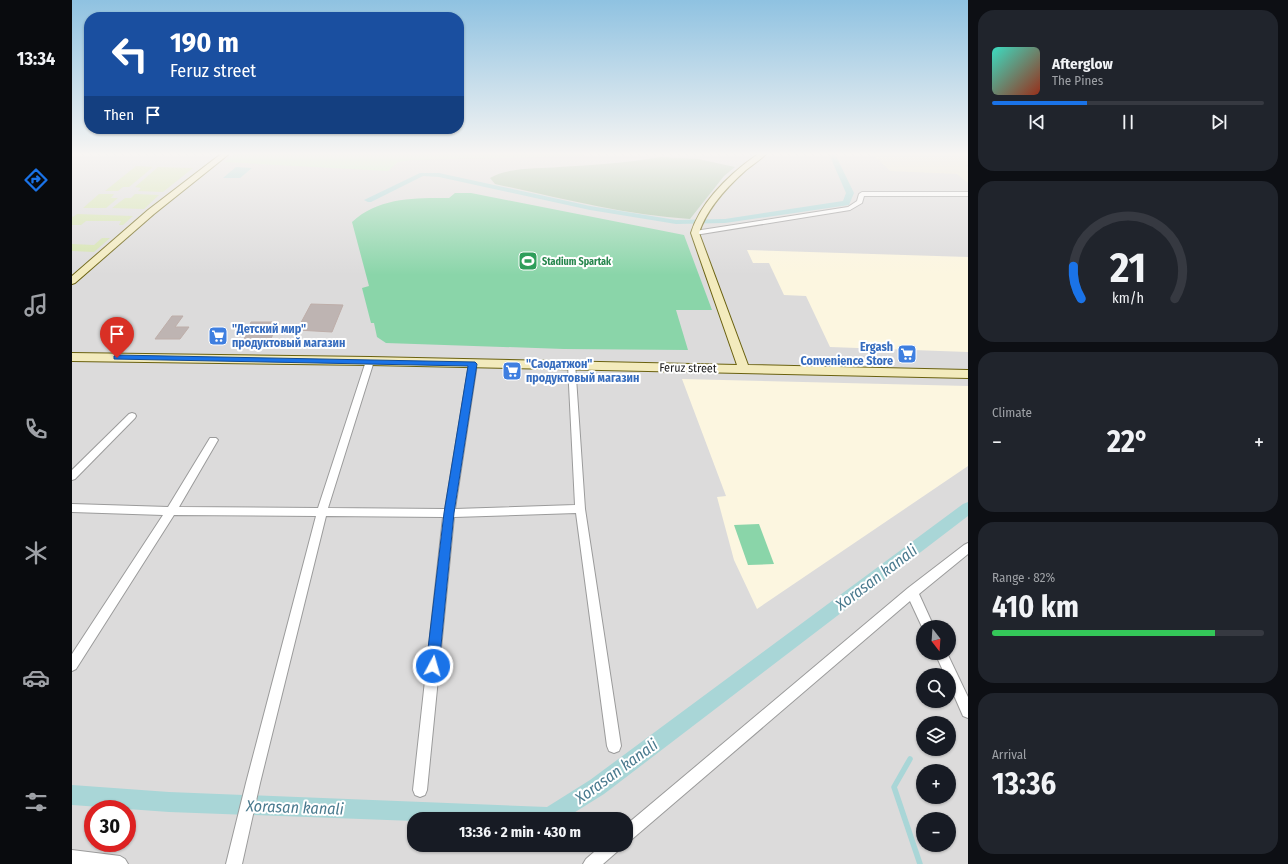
<!DOCTYPE html>
<meta charset="utf-8">
<style>
:root{--surface:#171b24;--page:#20242c;--text:#f1f3f6;--muted:#9ea1a6;--line:#363941;--accent:#1a73e8}
body{margin:0;font-family:"Fira Sans Condensed",sans-serif;background:var(--page);color:var(--text);height:100vh;display:flex;flex-direction:column;font-size:15px;white-space:nowrap}
*{box-sizing:border-box;margin:0}
p{font-size:13px;color:var(--muted)}
.icon{flex:none;width:22px;height:22px;fill:none;stroke:currentColor;stroke-width:2;stroke-linecap:round;stroke-linejoin:round}
.map{position:relative;flex:1;overflow:hidden}
.side{display:flex;flex-direction:column;gap:10px;padding:10px;background:#0d0f14;width:320px}
.side>*{flex:none}
.banner{position:absolute;left:12px;top:12px;width:380px;height:122px;border-radius:16px;box-shadow:0 1px 3px #0004;background:#1a4fa0;color:#fff;overflow:hidden}
.needle{width:26px;rotate:163deg}
.fabs{position:absolute;left:844px;top:620px;display:grid;gap:8px}
.fabs a{display:grid;place-items:center;width:40px;height:40px;border-radius:50%;background:var(--surface);box-shadow:0 1px 3px #0004;font-size:20px}
.speed{position:absolute;left:12px;top:800px;display:flex;gap:8px;font-size:20px;font-weight:700;text-align:center}
.speed>*{display:grid;place-content:center;width:52px;height:52px;border-radius:50%;background:var(--surface);box-shadow:0 1px 3px #0004;line-height:1}
.speed .limit{border:6px solid #d22;background:#fff;color:#111}
.pin{position:absolute;display:grid;place-items:center;width:34px;height:34px;color:#fff;margin:-41px -17px;border-radius:50% 50% 50% 0;rotate:-45deg;box-shadow:0 0 4px #0007}
.pin .icon{rotate:45deg}
.me{position:absolute;width:44px;margin:-22px;rotate:6deg;stroke-linejoin:round;filter:drop-shadow(0 0 3px #0008)}
.turn{display:flex;align-items:center;gap:14px;height:84px;padding:0 20px;font-size:18px}
.turn .icon{width:52px;height:52px;stroke-width:2.5}
.turn b{display:block;font-size:28px;line-height:34px}
.then{display:flex;align-items:center;height:38px;padding:0 20px;background:#0003;gap:8px;font-size:15px}
.big{font-size:30px;font-weight:700;line-height:1.1}
.side .widget{flex:1;display:flex;flex-direction:column;justify-content:center;gap:6px;min-width:0;padding:0 14px;border-radius:16px;background:var(--page)}
.side .dial{align-items:center;gap:0}
.dial svg{height:104px;overflow:visible;fill:none;stroke:var(--line);stroke-width:7;stroke-linecap:round;text-anchor:middle}
.dial text{fill:var(--text);stroke:none}
.song{display:flex;align-items:center;gap:12px}
.cover{width:48px;height:48px;border-radius:6px;background:linear-gradient(135deg,hsl(170 70% 55%),hsl(10 70% 35%))}
.played{height:4px;border-radius:2px;background:linear-gradient(90deg,var(--accent) 35%,var(--line) 35%)}
.keys{display:flex;justify-content:space-around;direction:ltr}
.heat{display:flex;justify-content:space-between;align-items:center;font-size:22px;direction:ltr}
.charge{height:6px;border-radius:3px;background:linear-gradient(90deg,#34c759 82%,var(--line) 0)}
.trip{position:absolute;left:335px;top:812px;width:226px;height:40px;border-radius:16px;background:var(--surface);box-shadow:0 1px 3px #0004;font-weight:700;line-height:40px;text-align:center}
main{display:flex;flex:1;min-height:0}
.dock{display:flex;flex-direction:column;width:72px;justify-content:space-around;align-items:center;background:#090b0e;color:var(--muted)}
.dock .icon{width:28px;height:28px}
.dock .selected{color:var(--accent)}
.dock b{font-size:18px;color:var(--text)}
.map>svg:first-child{display:block}
.residential{fill:#dcdbdb;fill-rule:evenodd}
.education{fill:#fcf6e0}
.farmland{fill:#ebe7d2}
.grass{fill:#d4e3af}
.cemetery{fill:#aac4a8}
.park{fill:#ccf4c6}
.pitch{fill:#8ad5a9}
.water{fill:#a9d6d7}
.lines{fill:none;stroke-linecap:round;stroke-linejoin:round}
.stream{stroke:#a9d6d7;stroke-width:5.5}
.canal{fill:#a9d6d7;fill-rule:evenodd}
.building{fill:#beb4b2;stroke:#beaea9}
.street-casing{stroke:#9b9b9b;stroke-width:2}
.secondary-casing{stroke:#6a610f;stroke-width:2}
.street{fill:#fff;fill-rule:evenodd}
.secondary{fill:#f3ebbd;fill-rule:evenodd}
.route{fill:#1a73e8;stroke:#114b97}
.labels{text-anchor:middle;stroke-width:4;stroke-linejoin:round;paint-order:stroke}
.far-leisure-label{font-size:10px;font-weight:bold;fill:#27864d;stroke:#fff;text-anchor:start}
.shop-label{font-size:12px;font-weight:bold;fill:#366cbe;stroke:#fff;text-anchor:start}
.street-label{font-size:12px;fill:#1e1e1e;stroke:#fff}
.near-water-label{font-size:16px;font-style:italic;fill:#4a7a8e;stroke:#fff}
</style>
<main>
<nav class="dock">
<b>13:34</b>
<svg class="icon selected" aria-label="directions" viewBox="0 0 24 24"><path d="M12 3l9 9-9 9-9-9zM9 14v-3h6M13 9l2 2-2 2"/></svg>
<svg class="icon" aria-label="music" viewBox="0 0 24 24"><path d="M9 18V5l10-2v13"/><circle cx="6" cy="18" r="3"/><circle cx="16" cy="16" r="3"/></svg>
<svg class="icon" aria-label="phone" viewBox="0 0 24 24"><path d="M5 4h4l2 5-3 2q2 4 5 5l2-3 5 2v4C11 20 4 13 5 4z"/></svg>
<svg class="icon" aria-label="climate" viewBox="0 0 24 24"><path d="M12 3v18M4 7l16 10M4 17L20 7"/></svg>
<svg class="icon" aria-label="car" viewBox="0 0 24 24"><path d="M5 17H2v-5l4-1 3-4h7l3 4 3 1v5h-3M9 17h6M6 11h13"/><circle cx="7" cy="17" r="2"/><circle cx="17" cy="17" r="2"/></svg>
<svg class="icon" aria-label="filters" viewBox="0 0 24 24"><path d="M4 7h16M4 17h16"/><circle cx="9" cy="7" r="2"/><circle cx="15" cy="17" r="2"/></svg>
</nav>
<div class="map">
<svg width="896" height="864" viewBox="0 0 896 864">
<rect width="100%" height="100%" fill="#eee9e5"/>
<!-- residential -->
<path class="residential" d="M 0,154 L 896,154 L 896,864 L 0,864 ZM 851,627 L 877,627 L 877,653 L 851,653 ZM 851,675 L 877,675 L 877,701 L 851,701 ZM 851,723 L 877,723 L 877,749 L 851,749 ZM 851,771 L 877,771 L 877,797 L 851,797 ZM 21,809 L 55,809 L 55,843 L 21,843 ZM 342,819 L 554,819 L 554,845 L 342,845 ZM 851,819 L 877,819 L 877,845 L 851,845 Z"/>
<!-- education -->
<g class="education">
<path d="M 675,250 L 896,257 L 896,352 L 758,347 L 734,296 L 712,295 L 697,263 L 681,263 Z"/>
<path d="M 610,379 L 896,386 L 896,466 L 685,609 L 662,560 L 645,497 L 654,496 Z"/>
</g>
<!-- farmland -->
<path class="farmland" d="M 801,154 L 896,154 L 896,165 L 893,165 L 896,168 L 896,183 L 885,174 L 818,171 Z"/>
<!-- grass -->
<g class="grass">
<path d="M 64,166 L 81,167 L 57,187 L 51,187 L 46,191 L 33,191 Z"/>
<path d="M 86,167 L 121,168 L 91,192 L 66,191 L 69,188 L 63,187 Z"/>
<path d="M 27,194 L 42,194 L 39,198 L 46,198 L 34,208 L 11,208 Z"/>
<path d="M 63,194 L 87,195 L 72,209 L 40,208 L 53,198 L 59,198 Z"/>
<path d="M 5,214 L 61,216 L 51,225 L 47,225 L 49,221 L 14,221 L 9,225 L 0,225 L 0,216 L 1,217 Z"/>
<path d="M 30,238 L 38,238 L 22,252 L 0,251 L 0,244 L 22,245 Z"/>
</g>
<!-- cemetery -->
<path class="cemetery" d="M 589,157 L 626,159 L 663,167 L 652,176 L 618,219 C 553,215 488,198 423,184 L 418,178 C 435,167 467,169 487,167 C 521,165 555,163 589,157 Z"/>
<!-- park -->
<path class="park" d="M 163,154 L 511,154 L 511,156 L 339,160 L 326,162 L 316,171 L 152,162 Z"/>
<!-- pitch -->
<g class="pitch">
<path d="M 383,193 L 399,193 L 612,235 L 640,310 L 604,310 L 616,350 L 492,349 L 314,343 L 305,337 L 302,323 L 299,323 L 290,288 L 297,286 L 280,222 C 307,197 343,198 377,198 Z"/>
<path d="M 687,524 L 702,564 L 676,565 L 662,525 Z"/>
</g>
<!-- water -->
<path class="water" d="M 164,167 L 180,168 L 168,178 L 151,178 Z"/>
<g class="lines">
<!-- stream -->
<path class="stream" d="M 838,759 L 822,787 L 848,864"/>
<!-- canal -->
<g class="canal">
<path d="M 757,154 L 763,154 L 782,193 L 777,205 L 653,223 L 604,224 L 518,210 L 367,177 L 351,176 L 299,202 L 296,202 L 292,200 L 348,173 L 367,173 L 518,206 L 604,220 L 653,219 L 771,201 L 774,193 Z"/>
<path d="M 896,502 L 896,516 L 532,794 L 492,819 L 342,819 L 342,821 L 97,812 L 0,805 L 0,785 L 97,792 L 475,807 L 518,780 L 891,504 Z"/>
</g>
</g>
<!-- building -->
<g class="building">
<path d="M 239,304 L 271,305 L 260,332 L 225,330 Z"/>
<path d="M 100,316 L 111,316 L 103,327 L 117,327 L 108,339 L 83,339 Z"/>
<path d="M 179,322 L 205,322 L 198,342 L 171,342 Z"/>
</g>
<g class="lines">
<defs>
<g id="street">
<path d="M 790,192 L 896,192 L 896,196 L 792,196 L 790,203 L 778,210 L 623,235 L 620,233 L 623,231 L 776,207 L 785,201 L 787,194 Z"/>
<path d="M 298,358 L 302,361 L 256,508 L 373,509 L 397,364 L 401,361 L 405,364 L 383,509 L 503,505 L 496,365 L 497,363 L 503,363 L 513,509 L 549,746 L 547,751 L 542,753 L 537,751 L 535,746 L 504,513 L 382,517 L 355,790 L 353,795 L 348,797 L 343,795 L 341,790 L 371,517 L 254,516 L 188,783 L 170,864 L 154,864 L 174,783 L 244,516 L 102,515 L 4,669 L 0,671 L 0,654 L 91,515 L 0,512 L 0,504 L 96,507 L 138,438 L 144,438 L 146,440 L 107,507 L 246,508 L 294,361 Z"/>
<path d="M 60,413 L 63,414 L 64,416 L 63,418 L 3,479 L 0,480 L 0,470 L 57,414 Z"/>
<path d="M 896,543 L 896,554 L 847,594 L 862,627 L 851,627 L 851,629 L 838,601 L 559,840 L 554,842 L 554,825 L 836,588 L 892,545 Z"/>
<path d="M 863,653 L 875,653 L 896,697 L 896,718 L 891,716 L 877,684 L 877,675 L 873,675 Z"/>
<path d="M 530,845 L 550,845 L 547,850 L 531,864 L 511,864 L 514,859 Z"/>
<path d="M 0,850 L 48,856 L 53,859 L 56,864 L 0,864 Z"/>
</g>
<g id="secondary">
<path d="M 149,154 L 157,154 L 82,214 L 3,283 L 0,284 L 0,276 L 76,210 Z"/>
<path d="M 686,154 L 694,154 C 688,160 680,165 674,170 C 655,187 635,208 627,233 L 676,365 L 896,370 L 896,378 L 298,365 L 0,361 L 0,353 L 298,357 L 665,365 L 619,233 C 629,201 659,173 686,154 Z"/>
</g>
</defs>
<!-- street casing -->
<use href="#street" class="street-casing"/>
<!-- secondary casing -->
<use href="#secondary" class="secondary-casing"/>
<!-- street -->
<use href="#street" class="street"/>
<!-- secondary -->
<use href="#secondary" class="secondary"/>
</g>
<!-- sky -->
<linearGradient id="sky" x2="0" y2="1"><stop stop-color="#8fc2e1"/><stop offset="0.56" stop-color="#f7f5f3"/><stop offset="1" stop-color="#f7f5f3" stop-opacity="0"/></linearGradient>
<rect width="896" height="275" fill="url(#sky)"/>
<!-- route -->
<path class="route" d="M 45,355 L 403,362 L 405,364 L 382,513 L 367,666 L 365,671 L 361,673 L 356,671 L 354,666 L 372,513 L 396,366 L 42,359 L 42,356 Z"/>
<!-- icons -->
<defs>
<symbol id="stadium-square" viewBox="-11 -11 22 22"><rect x="-9" y="-9" width="18" height="18" rx="4" fill="#2e9e5b" stroke="#fff"/><path d="M0-5a6.5 5 0 1 0 0 10a6.5 5 0 1 0 0-10ZM-3.5-1.8h7v3.6h-7Z" fill="#fff"/></symbol>
<symbol id="supermarket-square" viewBox="-11 -11 22 22"><rect x="-9" y="-9" width="18" height="18" rx="4" fill="#3f7fe0" stroke="#fff"/><path d="M-6-5.5h2.5l.6 2H6L4.5 2H-2.5L-4.4-4H-6ZM-1.5 3.2a1.3 1.3 0 1 0 .1 0ZM3 3.2a1.3 1.3 0 1 0 .1 0Z" fill="#fff"/></symbol>
</defs>
<g fill-rule="evenodd">
<use href="#stadium-square" x="445" y="250" width="22" height="22"/>
<use href="#supermarket-square" x="135" y="325" width="22" height="22"/>
<use href="#supermarket-square" x="824" y="343" width="22" height="22"/>
<use href="#supermarket-square" x="429" y="360" width="22" height="22"/>
</g>
<g class="labels">
<!-- far-leisure labels -->
<g class="far-leisure-label">
<text x="470" y="265">Stadium Spartak</text>
</g>
<!-- shop labels -->
<g class="shop-label">
<text x="160" y="333">"Детский мир"<tspan x="160" dy="14">продуктовый магазин</tspan></text>
<text x="821" y="351" text-anchor="end">Ergash<tspan x="821" dy="14">Convenience Store</tspan></text>
<text x="454" y="368">"Саодатжон"<tspan x="454" dy="14">продуктовый магазин</tspan></text>
</g>
<!-- street labels -->
<g class="street-label">
<text transform="translate(616 368) rotate(1)" y="4">Feruz street</text>
</g>
<!-- near-water labels -->
<g class="near-water-label">
<text transform="translate(804 577) rotate(-37)" y="6">Xorasan kanali</text>
<text transform="translate(544 771) rotate(-36)" y="6">Xorasan kanali</text>
<text transform="translate(223 807) rotate(2)" y="6">Xorasan kanali</text>
</g>
</g>
</svg>
<div class="fabs">
<a><svg class="needle" viewBox="-14 -14 28 28"><path d="M0-13l5 13h-10z" fill="#e53935"/><path d="M0 13l5-13h-10z" fill="#9ea1a6"/></svg></a>
<a><svg class="icon" aria-label="search" viewBox="0 0 24 24"><circle cx="10" cy="10" r="6"/><path d="M15 15l6 6"/></svg></a>
<a><svg class="icon" aria-label="layers" viewBox="0 0 24 24"><path d="M12 4l9 5-9 5-9-5zM3 14l9 5 9-5"/></svg></a>
<a>+</a>
<a>−</a>
</div>
<div class="speed"><div class="limit">30</div></div>
<div class="pin" style="left:45px;top:358px;background:#d93025"><svg class="icon" aria-label="arrive" viewBox="0 0 24 24"><path d="M6 21V4h12l-3 4 3 4H6"/></svg></div>
<svg class="me" style="left:361px;top:666px" viewBox="-20 -20 40 40"><circle r="17" fill="#1a73e8" stroke="#fff" stroke-width="3"/><path d="M0-11L8 9 0 5-8 9z" fill="#fff"/></svg>
<div class="trip">13:36 · 2 min · 430 m</div>
<div class="banner">
<div class="turn"><svg class="icon" aria-label="left" viewBox="0 0 24 24"><path d="M17 20v-9H6M10 6l-5 5 5 5"/></svg><div><b>190 m</b>Feruz street</div></div>
<div class="then">Then<svg class="icon" aria-label="arrive" viewBox="0 0 24 24"><path d="M6 21V4h12l-3 4 3 4H6"/></svg></div>
</div>
</div>
<section class="side">
<div class="widget">
<div class="song"><i class="cover"></i><div><b>Afterglow</b><p>The Pines</p></div></div>
<div class="played"></div>
<div class="keys"><svg class="icon" aria-label="previous" viewBox="0 0 24 24"><path d="M18 5L8 12l10 7zM5 5v14"/></svg><svg class="icon" aria-label="pause" viewBox="0 0 24 24"><path d="M8 5v14M16 5v14"/></svg><svg class="icon" aria-label="next" viewBox="0 0 24 24"><path d="M6 5l10 7-10 7zM19 5v14"/></svg></div>
</div>
<div class="widget dial"><svg viewBox="0 0 100 80">
<path d="M14 69A42 42 0 1 1 86 69"/>
<path d="M14 69A42 42 0 0 1 8 44" stroke="#1a73e8"/>
<text x="50" y="56" font-size="32" font-weight="700">21</text>
<text x="50" y="72" font-size="11">km/h</text>
</svg></div>
<div class="widget"><p>Climate</p>
<div class="heat"><a>−</a><b class="big">22°</b><a>+</a></div>
</div>
<div class="widget"><p>Range · 82%</p><b class="big">410 km</b><div class="charge"></div></div>
<div class="widget"><p>Arrival</p><b class="big">13:36</b></div>
</section>
</main>
